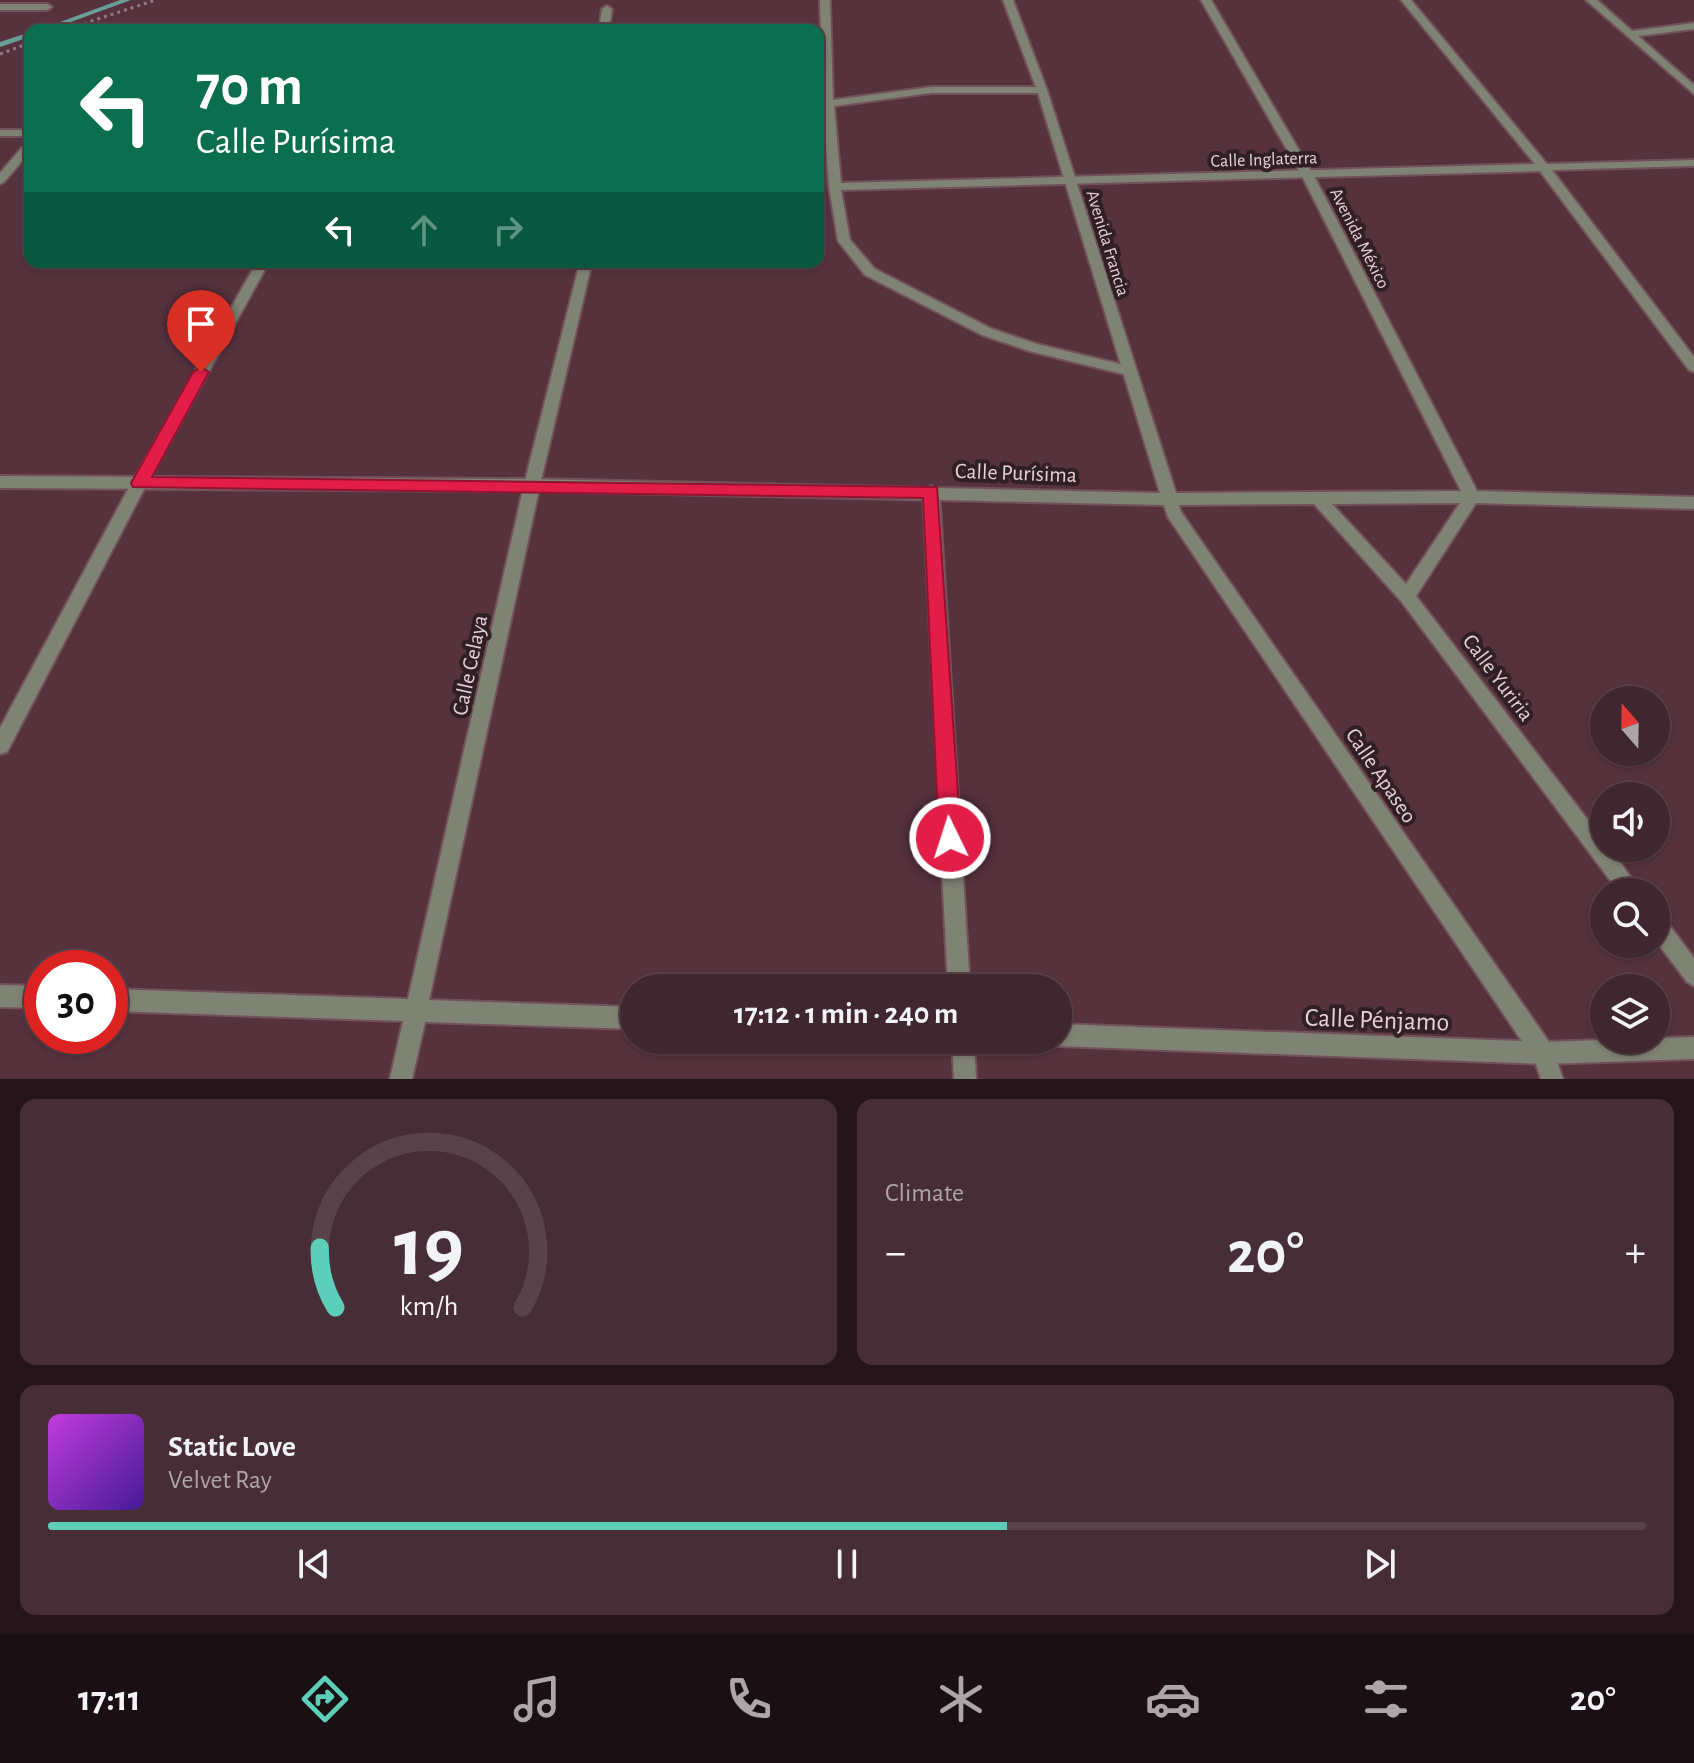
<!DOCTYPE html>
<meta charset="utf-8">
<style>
:root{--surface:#40262e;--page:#472e36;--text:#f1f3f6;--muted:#aea5aa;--line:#59434a;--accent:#5cceba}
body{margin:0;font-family:"Alegreya Sans",sans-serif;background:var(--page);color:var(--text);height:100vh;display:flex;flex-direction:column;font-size:30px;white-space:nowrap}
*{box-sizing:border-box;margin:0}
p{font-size:26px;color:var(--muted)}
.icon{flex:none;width:44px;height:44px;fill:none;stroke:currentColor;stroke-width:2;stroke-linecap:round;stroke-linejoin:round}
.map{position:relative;height:1079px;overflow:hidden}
.drawer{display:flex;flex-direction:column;gap:20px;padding:20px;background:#231519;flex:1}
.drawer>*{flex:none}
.top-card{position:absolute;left:24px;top:24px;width:800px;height:244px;border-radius:16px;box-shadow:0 2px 6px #0004,0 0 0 2px var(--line);background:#0b6e4f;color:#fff;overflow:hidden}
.needle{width:52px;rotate:340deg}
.fabs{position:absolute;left:1590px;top:686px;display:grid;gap:16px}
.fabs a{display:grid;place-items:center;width:80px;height:80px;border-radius:50%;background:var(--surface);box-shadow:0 2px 6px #0004,0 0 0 2px var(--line);font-size:40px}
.speed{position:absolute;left:24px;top:950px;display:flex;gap:16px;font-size:40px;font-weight:700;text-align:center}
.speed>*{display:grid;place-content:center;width:104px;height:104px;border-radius:50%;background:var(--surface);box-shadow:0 2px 6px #0004,0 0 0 2px var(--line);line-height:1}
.speed .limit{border:12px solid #d22;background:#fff;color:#111}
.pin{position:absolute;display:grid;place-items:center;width:68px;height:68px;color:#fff;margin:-82px -34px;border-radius:50% 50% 50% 0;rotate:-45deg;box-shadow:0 0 8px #0007}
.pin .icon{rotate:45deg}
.me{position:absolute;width:88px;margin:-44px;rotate:356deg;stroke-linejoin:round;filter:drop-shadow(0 0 6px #0008)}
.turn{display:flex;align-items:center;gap:28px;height:168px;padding:0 40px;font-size:36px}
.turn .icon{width:104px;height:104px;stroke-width:2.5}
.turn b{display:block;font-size:56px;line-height:68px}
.lanes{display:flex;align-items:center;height:76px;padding:0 40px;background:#0003;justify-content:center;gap:40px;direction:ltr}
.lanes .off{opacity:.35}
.big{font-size:60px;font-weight:600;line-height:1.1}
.drawer .tile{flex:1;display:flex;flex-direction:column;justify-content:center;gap:12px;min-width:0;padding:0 28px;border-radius:16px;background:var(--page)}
.drawer .dial{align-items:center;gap:0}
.dial svg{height:208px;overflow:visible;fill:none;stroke:var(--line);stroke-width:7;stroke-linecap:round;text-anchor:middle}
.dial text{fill:var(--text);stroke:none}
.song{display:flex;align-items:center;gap:24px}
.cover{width:96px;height:96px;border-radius:12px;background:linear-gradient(135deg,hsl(290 70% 55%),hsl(260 70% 35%))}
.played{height:8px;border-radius:4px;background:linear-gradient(90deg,var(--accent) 60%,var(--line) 60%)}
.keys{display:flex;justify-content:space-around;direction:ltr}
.heat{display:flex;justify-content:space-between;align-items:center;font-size:44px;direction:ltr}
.drawer .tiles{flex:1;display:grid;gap:20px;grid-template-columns:1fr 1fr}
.tile:last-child{grid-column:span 2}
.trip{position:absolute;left:620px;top:974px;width:452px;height:80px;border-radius:40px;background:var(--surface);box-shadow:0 2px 6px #0004,0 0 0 2px var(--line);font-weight:600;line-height:80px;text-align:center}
.dock{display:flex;height:128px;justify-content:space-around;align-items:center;background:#1a0f12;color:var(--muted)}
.dock .icon{width:56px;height:56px}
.dock .current{color:var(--accent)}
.dock b{font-size:36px;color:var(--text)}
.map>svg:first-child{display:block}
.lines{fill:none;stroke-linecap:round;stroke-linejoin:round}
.stream{fill:#699e96;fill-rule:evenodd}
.service-casing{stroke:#73515b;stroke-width:4}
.minor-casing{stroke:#73515b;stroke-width:4}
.tertiary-casing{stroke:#73515b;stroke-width:4}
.path{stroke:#967881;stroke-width:3;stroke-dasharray:3 4;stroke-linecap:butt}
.service{fill:#7f8373;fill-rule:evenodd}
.minor{fill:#7f8373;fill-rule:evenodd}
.tertiary{fill:#7f8373;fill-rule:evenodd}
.route{fill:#e11d48;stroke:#92132f;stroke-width:2}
.labels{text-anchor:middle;stroke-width:8;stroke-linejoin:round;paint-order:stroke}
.far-street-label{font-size:18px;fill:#e6cfd5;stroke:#302025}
.street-label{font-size:22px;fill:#e6cfd5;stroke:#302025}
.near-street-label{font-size:26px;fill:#e6cfd5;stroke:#302025}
</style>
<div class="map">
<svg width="1694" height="1079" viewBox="0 0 1694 1079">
<rect width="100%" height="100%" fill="#56323d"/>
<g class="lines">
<!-- stream -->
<g class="stream">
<path d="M 120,0 L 131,0 L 49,30 L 38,30 Z"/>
<path d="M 30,32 L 30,37 L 0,47 L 0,42 Z"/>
</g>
<defs>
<path id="service" d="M 607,6 L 612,9 L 609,30 L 599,30 L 602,9 Z"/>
<g id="minor">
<path d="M 820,0 L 830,0 L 833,100 L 931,87 L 1042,87 L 1047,90 L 1042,93 L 931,93 L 834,106 L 841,183 L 1535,164 L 1401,0 L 1411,0 L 1547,164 L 1694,160 L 1694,166 L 1552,170 L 1694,357 L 1694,372 L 1689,370 L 1540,171 L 841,190 L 850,240 L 875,269 L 992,329 L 1037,344 L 1132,367 L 1134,370 L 1127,375 L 1029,351 L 982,335 L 865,275 L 838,241 L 829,187 L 823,108 L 818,108 L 818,102 L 823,101 Z"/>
<path d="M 1586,0 L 1597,0 L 1632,31 L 1694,23 L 1694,29 L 1638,36 L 1694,85 L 1694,94 Z"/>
<path d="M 0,4 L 47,4 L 52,7 L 47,10 L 0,10 Z"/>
<rect x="0" y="130" width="30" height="6"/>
<path d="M 30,142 L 30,152 L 4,182 L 0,184 L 0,173 L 26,143 Z"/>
<path d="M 257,262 L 269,262 L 142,493 L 7,752 L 0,754 L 0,728 L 126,493 Z"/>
<path d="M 580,262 L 592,262 L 540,485 L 429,1000 L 634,1007 L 634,1029 L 425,1022 L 412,1079 L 390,1079 L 403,1021 L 110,1011 L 110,989 L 408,999 L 524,485 Z"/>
<path d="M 931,486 L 939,492 L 970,988 L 948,988 L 923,492 Z"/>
<path d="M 0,985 L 42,986 L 42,1008 L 0,1007 Z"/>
<path d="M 1058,1024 L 1543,1042 L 1694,1037 L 1694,1059 L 1543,1064 L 1058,1046 L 1049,1040 L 1058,1040 Z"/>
<path d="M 952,1040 L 974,1040 L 976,1079 L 954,1079 Z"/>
</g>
<g id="tertiary">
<path d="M 1003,0 L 1013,0 L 1047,90 L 1176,493 L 1461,491 L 1302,176 L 1201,0 L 1211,0 L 1314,176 L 1477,491 L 1694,497 L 1694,509 L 1476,503 L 1416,596 L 1604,841 L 1604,848 L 1610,848 L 1641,892 L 1619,892 L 1401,601 L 1314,504 L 1179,505 L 1181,512 L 1551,1045 L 1563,1079 L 1541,1079 L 1534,1059 L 1168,517 L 1164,505 L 532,491 L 0,488 L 0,476 L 532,479 L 1160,493 L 1037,90 ZM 1460,503 L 1406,584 L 1332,504 Z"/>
<path d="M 1656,914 L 1663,917 L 1694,958 L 1694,986 L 1687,982 L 1656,941 Z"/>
</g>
</defs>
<!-- service casing -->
<use href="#service" class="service-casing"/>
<!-- minor casing -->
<use href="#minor" class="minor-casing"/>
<!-- tertiary casing -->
<use href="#tertiary" class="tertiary-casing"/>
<!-- path -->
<g class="path">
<path d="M 64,30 L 156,0"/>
<path d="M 0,54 L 30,43"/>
</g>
<!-- service -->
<use href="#service" class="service"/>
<!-- minor -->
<use href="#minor" class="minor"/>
<!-- tertiary -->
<use href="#tertiary" class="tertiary"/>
</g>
<!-- route -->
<path class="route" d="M 201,367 L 209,372 L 152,477 L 937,487 L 961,838 L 958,845 L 950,848 L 942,845 L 939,838 L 923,498 L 133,487 L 131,483 L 193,372 Z"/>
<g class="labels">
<!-- far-street labels -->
<g class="far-street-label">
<text transform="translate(1264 159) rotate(-2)" y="6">Calle Inglaterra</text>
<text transform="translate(1360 238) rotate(63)" y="6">Avenida México</text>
<text transform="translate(1108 243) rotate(73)" y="6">Avenida Francia</text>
</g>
<!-- street labels -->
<g class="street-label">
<text transform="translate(1016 472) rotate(2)" y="8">Calle Purísima</text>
<text transform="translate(469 665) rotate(-78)" y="8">Calle Celaya</text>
<text transform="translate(1499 677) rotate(53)" y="8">Calle Yuriria</text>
<text transform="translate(1382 775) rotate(56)" y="8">Calle Apaseo</text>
</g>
<!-- near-street labels -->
<g class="near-street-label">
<text transform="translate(1377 1019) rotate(2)" y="9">Calle Pénjamo</text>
</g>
</g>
</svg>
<div class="fabs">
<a><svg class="needle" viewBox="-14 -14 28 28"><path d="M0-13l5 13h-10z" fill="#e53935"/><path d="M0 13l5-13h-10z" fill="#aea5aa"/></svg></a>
<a><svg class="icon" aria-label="sound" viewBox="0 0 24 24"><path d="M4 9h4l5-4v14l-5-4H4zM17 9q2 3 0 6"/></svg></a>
<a><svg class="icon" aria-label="search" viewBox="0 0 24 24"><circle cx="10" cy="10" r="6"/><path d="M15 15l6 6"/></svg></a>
<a><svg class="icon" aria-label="layers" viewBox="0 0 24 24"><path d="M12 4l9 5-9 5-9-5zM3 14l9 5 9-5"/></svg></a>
</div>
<div class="speed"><div class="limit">30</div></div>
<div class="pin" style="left:201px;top:372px;background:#d93025"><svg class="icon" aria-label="arrive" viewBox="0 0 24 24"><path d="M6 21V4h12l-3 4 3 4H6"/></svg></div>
<svg class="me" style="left:950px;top:838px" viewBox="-20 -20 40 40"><circle r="17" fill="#e11d48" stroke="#fff" stroke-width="3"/><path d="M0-11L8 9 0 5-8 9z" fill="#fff"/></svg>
<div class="trip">17:12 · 1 min · 240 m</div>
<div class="top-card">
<div class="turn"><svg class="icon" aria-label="left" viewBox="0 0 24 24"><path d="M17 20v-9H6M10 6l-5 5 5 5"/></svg><div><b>70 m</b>Calle Purísima</div></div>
<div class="lanes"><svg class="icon" aria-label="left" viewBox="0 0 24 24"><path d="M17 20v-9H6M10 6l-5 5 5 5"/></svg><svg class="icon off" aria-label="ahead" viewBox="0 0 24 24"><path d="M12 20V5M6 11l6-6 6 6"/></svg><svg class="icon off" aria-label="right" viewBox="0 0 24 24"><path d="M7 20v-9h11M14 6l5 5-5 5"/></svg></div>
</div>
</div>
<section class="drawer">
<div class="tiles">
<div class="tile dial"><svg viewBox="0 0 100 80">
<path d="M14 69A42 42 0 1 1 86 69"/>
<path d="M14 69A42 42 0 0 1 8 46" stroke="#5cceba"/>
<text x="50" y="56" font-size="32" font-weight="700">19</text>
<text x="50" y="72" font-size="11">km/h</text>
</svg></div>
<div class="tile"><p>Climate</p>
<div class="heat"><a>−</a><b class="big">20°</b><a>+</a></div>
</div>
<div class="tile">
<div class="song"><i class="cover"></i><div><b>Static Love</b><p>Velvet Ray</p></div></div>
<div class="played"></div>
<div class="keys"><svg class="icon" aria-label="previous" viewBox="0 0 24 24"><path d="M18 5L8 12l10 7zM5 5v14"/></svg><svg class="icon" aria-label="pause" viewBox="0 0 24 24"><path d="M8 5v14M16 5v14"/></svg><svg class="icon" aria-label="next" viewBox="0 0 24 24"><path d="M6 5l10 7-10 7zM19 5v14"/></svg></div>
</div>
</div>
</section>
<nav class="dock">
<b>17:11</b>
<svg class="icon current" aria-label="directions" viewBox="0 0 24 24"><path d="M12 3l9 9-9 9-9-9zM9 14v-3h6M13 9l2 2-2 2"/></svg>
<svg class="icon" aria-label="music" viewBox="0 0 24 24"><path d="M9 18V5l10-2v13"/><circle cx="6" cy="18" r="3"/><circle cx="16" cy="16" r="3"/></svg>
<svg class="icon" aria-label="phone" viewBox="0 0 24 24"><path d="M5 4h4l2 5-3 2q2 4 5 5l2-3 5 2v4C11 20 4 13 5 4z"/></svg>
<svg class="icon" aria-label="climate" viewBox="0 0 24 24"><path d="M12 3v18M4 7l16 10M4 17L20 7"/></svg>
<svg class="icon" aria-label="car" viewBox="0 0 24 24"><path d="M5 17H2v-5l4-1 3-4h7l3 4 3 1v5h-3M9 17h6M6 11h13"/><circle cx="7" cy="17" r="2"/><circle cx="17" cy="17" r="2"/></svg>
<svg class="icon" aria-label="filters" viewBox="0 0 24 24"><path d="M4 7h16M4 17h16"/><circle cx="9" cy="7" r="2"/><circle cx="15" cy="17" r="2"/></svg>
<b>20°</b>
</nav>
